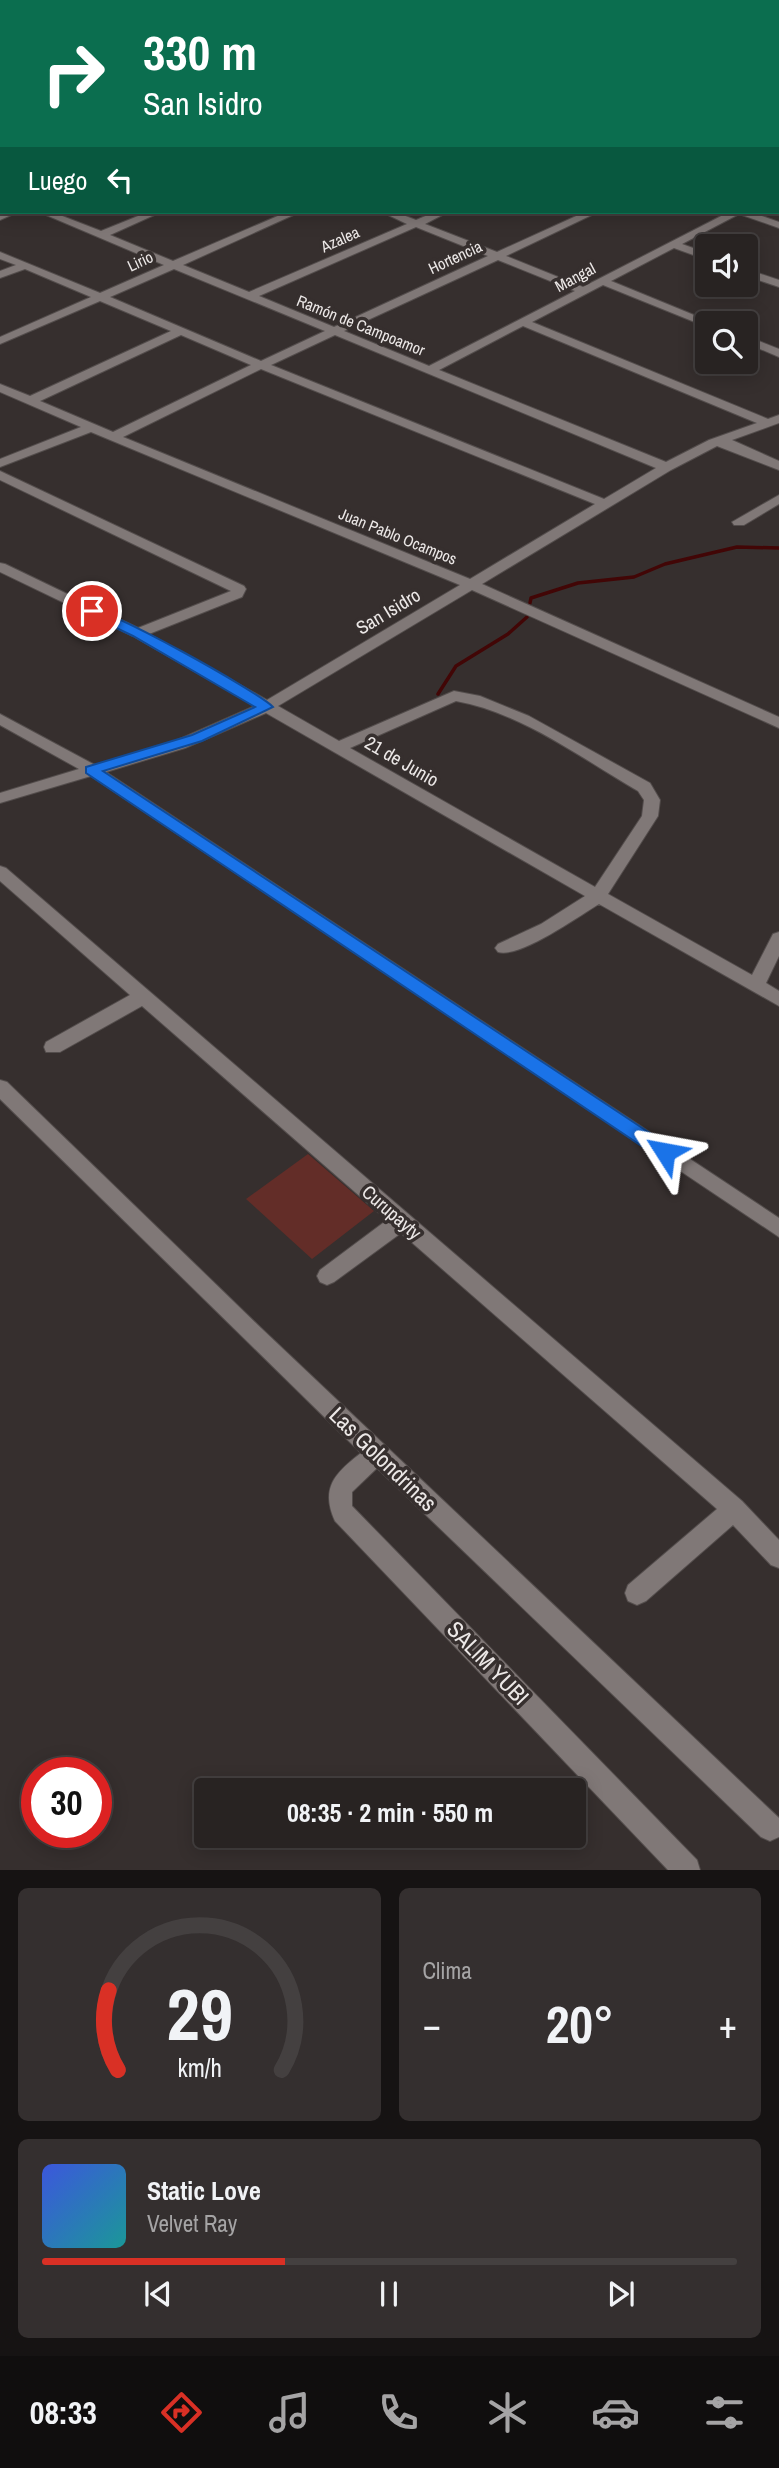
<!DOCTYPE html>
<html lang="es">
<meta charset="utf-8">
<style>
:root{--surface:#282322;--page:#342f2f;--text:#f1f3f6;--muted:#a5a4a5;--line:#444040;--accent:#d93025}
body{margin:0;font-family:"Archivo Narrow",sans-serif;background:var(--page);color:var(--text);height:100vh;display:flex;flex-direction:column;font-size:26px;white-space:nowrap}
*{box-sizing:border-box;margin:0}
p{font-size:23px;color:var(--muted)}
.icon{flex:none;width:38px;height:38px;fill:none;stroke:currentColor;stroke-width:2;stroke-linecap:round;stroke-linejoin:round}
.map{position:relative;height:1870px;overflow:hidden}
.details{display:flex;flex-direction:column;gap:18px;padding:18px;background:#161313;flex:1}
.details>*{flex:none}
.guide{position:absolute;left:0px;top:0px;width:780px;height:214px;box-shadow:0 4px 18px #0003,0 0 0 2px var(--line);background:#0b6e4f;color:#fff;overflow:hidden}
.controls{position:absolute;left:695px;top:234px;display:grid;gap:14px}
.controls a{display:grid;place-items:center;width:63px;height:63px;border-radius:7px;background:var(--surface);box-shadow:0 4px 18px #0003,0 0 0 2px var(--line);font-size:35px}
.speed{position:absolute;left:21px;top:1757px;display:flex;gap:14px;font-size:35px;font-weight:700;text-align:center}
.speed>*{display:grid;place-content:center;width:91px;height:91px;border-radius:50%;background:var(--surface);box-shadow:0 4px 18px #0003,0 0 0 2px var(--line);line-height:1}
.speed .limit{border:10px solid #d22;background:#fff;color:#111}
.pin{position:absolute;display:grid;place-items:center;width:60px;height:60px;color:#fff;margin:-30px;border:4px solid #fff;border-radius:50%;box-shadow:0 2px 7px #0007}
.me{position:absolute;width:77px;margin:-38px;rotate:304deg;stroke-linejoin:round;filter:drop-shadow(0 0 5px #0008)}
.turn{display:flex;align-items:center;gap:24px;height:147px;padding:0 28px;font-size:32px}
.turn .icon{width:91px;height:91px;stroke-width:2.5}
.turn b{display:block;font-size:49px;line-height:60px}
.then{display:flex;align-items:center;height:66px;padding:0 28px;background:#0003;gap:14px;font-size:26px}
.big{font-size:52px;font-weight:700;line-height:1.1}
.details .widget{flex:1;display:flex;flex-direction:column;justify-content:center;gap:10px;min-width:0;padding:0 24px;border-radius:10px;background:var(--page)}
.details .dial{align-items:center;gap:0}
.dial svg{height:182px;overflow:visible;fill:none;stroke:var(--line);stroke-width:7;stroke-linecap:round;text-anchor:middle}
.dial text{fill:var(--text);stroke:none}
.song{display:flex;align-items:center;gap:21px}
.cover{width:84px;height:84px;border-radius:10px;background:linear-gradient(135deg,hsl(230 70% 55%),hsl(180 70% 35%))}
.played{height:7px;border-radius:4px;background:linear-gradient(90deg,var(--accent) 35%,var(--line) 35%)}
.keys{display:flex;justify-content:space-around;direction:ltr}
.heat{display:flex;justify-content:space-between;align-items:center;font-size:38px;direction:ltr}
.details .tiles{flex:1;display:grid;gap:18px;grid-template-columns:1fr 1fr}
.widget:last-child{grid-column:span 2}
.trip{position:absolute;left:194px;top:1778px;width:392px;height:70px;border-radius:7px;background:var(--surface);box-shadow:0 4px 18px #0003,0 0 0 2px var(--line);font-weight:700;line-height:70px;text-align:center}
.menu{display:flex;height:112px;justify-content:space-around;align-items:center;background:#100e0e;color:var(--muted)}
.menu .icon{width:49px;height:49px}
.menu .current{color:var(--accent)}
.menu b{font-size:32px;color:var(--text)}
.map>svg:first-child{display:block}
.green{fill:#632d28}
.lines{fill:none;stroke-linecap:round;stroke-linejoin:round}
.stream{stroke:#420606;stroke-width:3.5}
.minor-casing{stroke:#534d4c;stroke-width:2}
.minor{fill:#807877;fill-rule:evenodd}
.route{fill:#1a73e8;stroke:#114b97;stroke-width:2}
.labels{text-anchor:middle;stroke-width:7;stroke-linejoin:round;paint-order:stroke}
.far-street-label{font-size:16px;fill:#ece8e7;stroke:#362f2e}
.street-label{font-size:19px;fill:#ece8e7;stroke:#362f2e}
.near-street-label{font-size:23px;fill:#ece8e7;stroke:#362f2e}
</style>
<div class="map">
<svg width="779" height="1870" viewBox="0 0 779 1870">
<rect width="100%" height="100%" fill="#362f2e"/>
<!-- green -->
<path class="green" d="M 308,1154 L 374,1211 L 312,1259 L 246,1199 Z"/>
<g class="lines">
<!-- stream -->
<g class="stream">
<path d="M 530,603 L 531,598 L 578,583 L 634,577 L 665,564 L 737,547 L 779,548"/>
<path d="M 438,694 L 456,666 L 508,634 L 527,617"/>
</g>
<defs>
<g id="minor">
<path d="M 0,0 L 12,0 L 2,2 L 2,4 Z"/>
<path d="M 28,0 L 39,0 L 41,2 L 29,2 Z"/>
<path d="M 111,0 L 123,0 L 109,2 Z"/>
<path d="M 227,0 L 239,0 L 225,2 Z"/>
<path d="M 293,0 L 304,0 L 306,2 L 294,2 Z"/>
<path d="M 344,0 L 356,0 L 342,2 Z"/>
<path d="M 466,0 L 477,0 L 464,2 Z"/>
<path d="M 532,0 L 544,0 L 546,2 L 533,2 Z"/>
<path d="M 581,0 L 592,0 L 579,2 Z"/>
<path d="M 657,0 L 670,0 L 672,2 L 658,2 Z"/>
<path d="M 771,0 L 779,0 L 779,3 L 779,2 Z"/>
<path d="M 0,34 L 2,34 L 0,40 Z"/>
<path d="M 2,71 L 2,77 L 0,78 L 0,72 Z"/>
<path d="M 0,127 L 2,128 L 2,134 L 0,133 Z"/>
<rect x="0" y="162" width="2" height="6"/>
<rect x="0" y="190" width="2" height="7"/>
<path d="M 4,212 L 18,212 L 0,220 L 0,213 Z"/>
<path d="M 39,212 L 52,212 L 101,231 L 148,212 L 161,212 L 110,235 L 173,261 L 287,212 L 300,212 L 183,265 L 249,292 L 407,224 L 382,212 L 395,212 L 416,220 L 435,212 L 448,212 L 425,224 L 497,252 L 585,212 L 598,212 L 506,256 L 583,287 L 729,212 L 751,212 L 779,222 L 779,228 L 739,214 L 682,244 L 707,253 L 707,260 L 674,248 L 611,281 L 711,322 L 713,324 L 707,324 L 707,327 L 603,285 L 532,322 L 768,419 L 779,415 L 779,423 L 732,440 L 779,461 L 779,470 L 717,446 L 671,470 L 482,584 L 779,717 L 779,728 L 472,590 L 278,706 L 339,741 L 454,691 L 480,696 L 529,716 L 650,783 L 660,800 L 658,816 L 608,894 L 752,975 L 773,934 L 779,932 L 779,956 L 766,983 L 779,991 L 779,1006 L 599,904 C 579,916 519,959 498,952 L 495,948 L 498,944 L 541,924 L 585,896 L 266,713 L 185,748 L 106,772 L 779,1218 L 779,1237 L 91,776 L 0,803 L 0,793 L 79,769 L 0,725 L 0,714 L 95,765 L 173,742 L 255,706 L 133,636 L 0,572 L 0,563 L 5,564 L 138,628 L 231,591 L 0,480 L 0,471 L 244,586 L 246,589 L 242,597 L 149,634 L 267,700 L 460,585 L 91,432 L 0,467 L 0,459 L 81,427 L 0,392 L 0,384 L 30,396 L 171,331 L 100,301 L 0,344 L 0,337 L 91,297 L 25,269 L 0,278 L 0,271 L 16,265 L 0,259 L 0,252 L 100,293 L 164,265 ZM 416,227 L 488,256 L 334,327 L 259,296 ZM 498,260 L 575,291 L 429,366 L 344,331 ZM 174,269 L 325,331 L 261,361 L 110,297 ZM 523,326 L 757,423 L 709,440 L 666,462 L 439,370 ZM 181,335 L 251,365 L 113,432 L 40,401 ZM 335,335 L 656,468 L 604,499 L 271,365 ZM 261,369 L 595,504 L 470,579 L 123,437 ZM 456,701 C 522,713 581,758 638,791 L 644,800 L 642,816 L 595,887 L 350,748 Z"/>
<path d="M 746,269 L 779,280 L 779,287 L 746,276 Z"/>
<path d="M 746,336 L 779,349 L 779,357 L 746,343 Z"/>
<path d="M 779,495 L 779,504 L 744,525 L 734,525 L 732,522 Z"/>
<path d="M 0,866 L 6,868 L 742,1501 L 779,1540 L 779,1568 L 771,1565 L 733,1525 L 646,1601 L 637,1605 L 628,1601 L 625,1593 L 628,1585 L 717,1509 L 401,1233 L 334,1282 L 327,1285 L 320,1282 L 317,1276 L 320,1270 L 387,1220 L 142,1006 L 60,1052 L 46,1052 L 44,1047 L 46,1042 L 130,995 L 0,881 Z"/>
<path d="M 0,1080 L 7,1082 L 261,1328 L 779,1818 L 779,1837 L 770,1841 L 761,1837 L 377,1468 L 352,1492 L 352,1506 L 697,1860 L 700,1870 L 668,1870 L 335,1521 C 320,1488 335,1473 361,1453 L 0,1099 Z"/>
</g>
</defs>
<!-- minor casing -->
<use href="#minor" class="minor-casing"/>
<!-- minor -->
<use href="#minor" class="minor"/>
</g>
<!-- route -->
<path class="route" d="M 87,608 C 103,605 259,692 273,707 L 202,741 L 103,771 L 671,1147 L 674,1152 L 671,1157 L 658,1157 L 86,773 L 86,767 L 192,735 L 255,707 L 133,636 L 87,614 Z"/>
<g class="labels">
<!-- far-street labels -->
<g class="far-street-label">
<text transform="translate(340 239) rotate(-24)" y="6">Azalea</text>
<text transform="translate(455 257) rotate(-25)" y="6">Hortencia</text>
<text transform="translate(140 261) rotate(-25)" y="6">Lirio</text>
<text transform="translate(575 277) rotate(-28)" y="6">Mangal</text>
<text transform="translate(361 325) rotate(22)" y="6">Ramón de Campoamor</text>
<text transform="translate(398 536) rotate(22)" y="6">Juan Pablo Ocampos</text>
</g>
<!-- street labels -->
<g class="street-label">
<text transform="translate(388 611) rotate(-31)" y="7">San Isidro</text>
<text transform="translate(402 761) rotate(30)" y="7">21 de Junio</text>
<text transform="translate(392 1212) rotate(41)" y="7">Curupayty</text>
</g>
<!-- near-street labels -->
<g class="near-street-label">
<text transform="translate(383 1459) rotate(44)" y="8">Las Golondrinas</text>
<text transform="translate(488 1663) rotate(46)" y="8">SALIM YUBI</text>
</g>
</g>
</svg>
<div class="controls">
<a><svg class="icon" aria-label="sound" viewBox="0 0 24 24"><path d="M4 9h4l5-4v14l-5-4H4zM17 9q2 3 0 6"/></svg></a>
<a><svg class="icon" aria-label="search" viewBox="0 0 24 24"><circle cx="10" cy="10" r="6"/><path d="M15 15l6 6"/></svg></a>
</div>
<div class="speed"><div class="limit">30</div></div>
<div class="pin" style="left:92px;top:611px;background:#d93025"><svg class="icon" aria-label="arrive" viewBox="0 0 24 24"><path d="M6 21V4h12l-3 4 3 4H6"/></svg></div>
<svg class="me" style="left:665px;top:1152px" viewBox="-20 -20 40 40"><path d="M0-17L14 15 0 8-14 15z" fill="#1a73e8" stroke="#fff" stroke-width="4"/></svg>
<div class="trip">08:35 · 2 min · 550 m</div>
<div class="guide">
<div class="turn"><svg class="icon" aria-label="right" viewBox="0 0 24 24"><path d="M7 20v-9h11M14 6l5 5-5 5"/></svg><div><b>330 m</b>San Isidro</div></div>
<div class="then">Luego<svg class="icon" aria-label="left" viewBox="0 0 24 24"><path d="M17 20v-9H6M10 6l-5 5 5 5"/></svg></div>
</div>
</div>
<section class="details">
<div class="tiles">
<div class="widget dial"><svg viewBox="0 0 100 80">
<path d="M14 69A42 42 0 1 1 86 69"/>
<path d="M14 69A42 42 0 0 1 10 34" stroke="#d93025"/>
<text x="50" y="56" font-size="32" font-weight="700">29</text>
<text x="50" y="72" font-size="11">km/h</text>
</svg></div>
<div class="widget"><p>Clima</p>
<div class="heat"><a>−</a><b class="big">20°</b><a>+</a></div>
</div>
<div class="widget">
<div class="song"><i class="cover"></i><div><b>Static Love</b><p>Velvet Ray</p></div></div>
<div class="played"></div>
<div class="keys"><svg class="icon" aria-label="previous" viewBox="0 0 24 24"><path d="M18 5L8 12l10 7zM5 5v14"/></svg><svg class="icon" aria-label="pause" viewBox="0 0 24 24"><path d="M8 5v14M16 5v14"/></svg><svg class="icon" aria-label="next" viewBox="0 0 24 24"><path d="M6 5l10 7-10 7zM19 5v14"/></svg></div>
</div>
</div>
</section>
<nav class="menu">
<b>08:33</b>
<svg class="icon current" aria-label="directions" viewBox="0 0 24 24"><path d="M12 3l9 9-9 9-9-9zM9 14v-3h6M13 9l2 2-2 2"/></svg>
<svg class="icon" aria-label="music" viewBox="0 0 24 24"><path d="M9 18V5l10-2v13"/><circle cx="6" cy="18" r="3"/><circle cx="16" cy="16" r="3"/></svg>
<svg class="icon" aria-label="phone" viewBox="0 0 24 24"><path d="M5 4h4l2 5-3 2q2 4 5 5l2-3 5 2v4C11 20 4 13 5 4z"/></svg>
<svg class="icon" aria-label="climate" viewBox="0 0 24 24"><path d="M12 3v18M4 7l16 10M4 17L20 7"/></svg>
<svg class="icon" aria-label="car" viewBox="0 0 24 24"><path d="M5 17H2v-5l4-1 3-4h7l3 4 3 1v5h-3M9 17h6M6 11h13"/><circle cx="7" cy="17" r="2"/><circle cx="17" cy="17" r="2"/></svg>
<svg class="icon" aria-label="filters" viewBox="0 0 24 24"><path d="M4 7h16M4 17h16"/><circle cx="9" cy="7" r="2"/><circle cx="15" cy="17" r="2"/></svg>
</nav>
